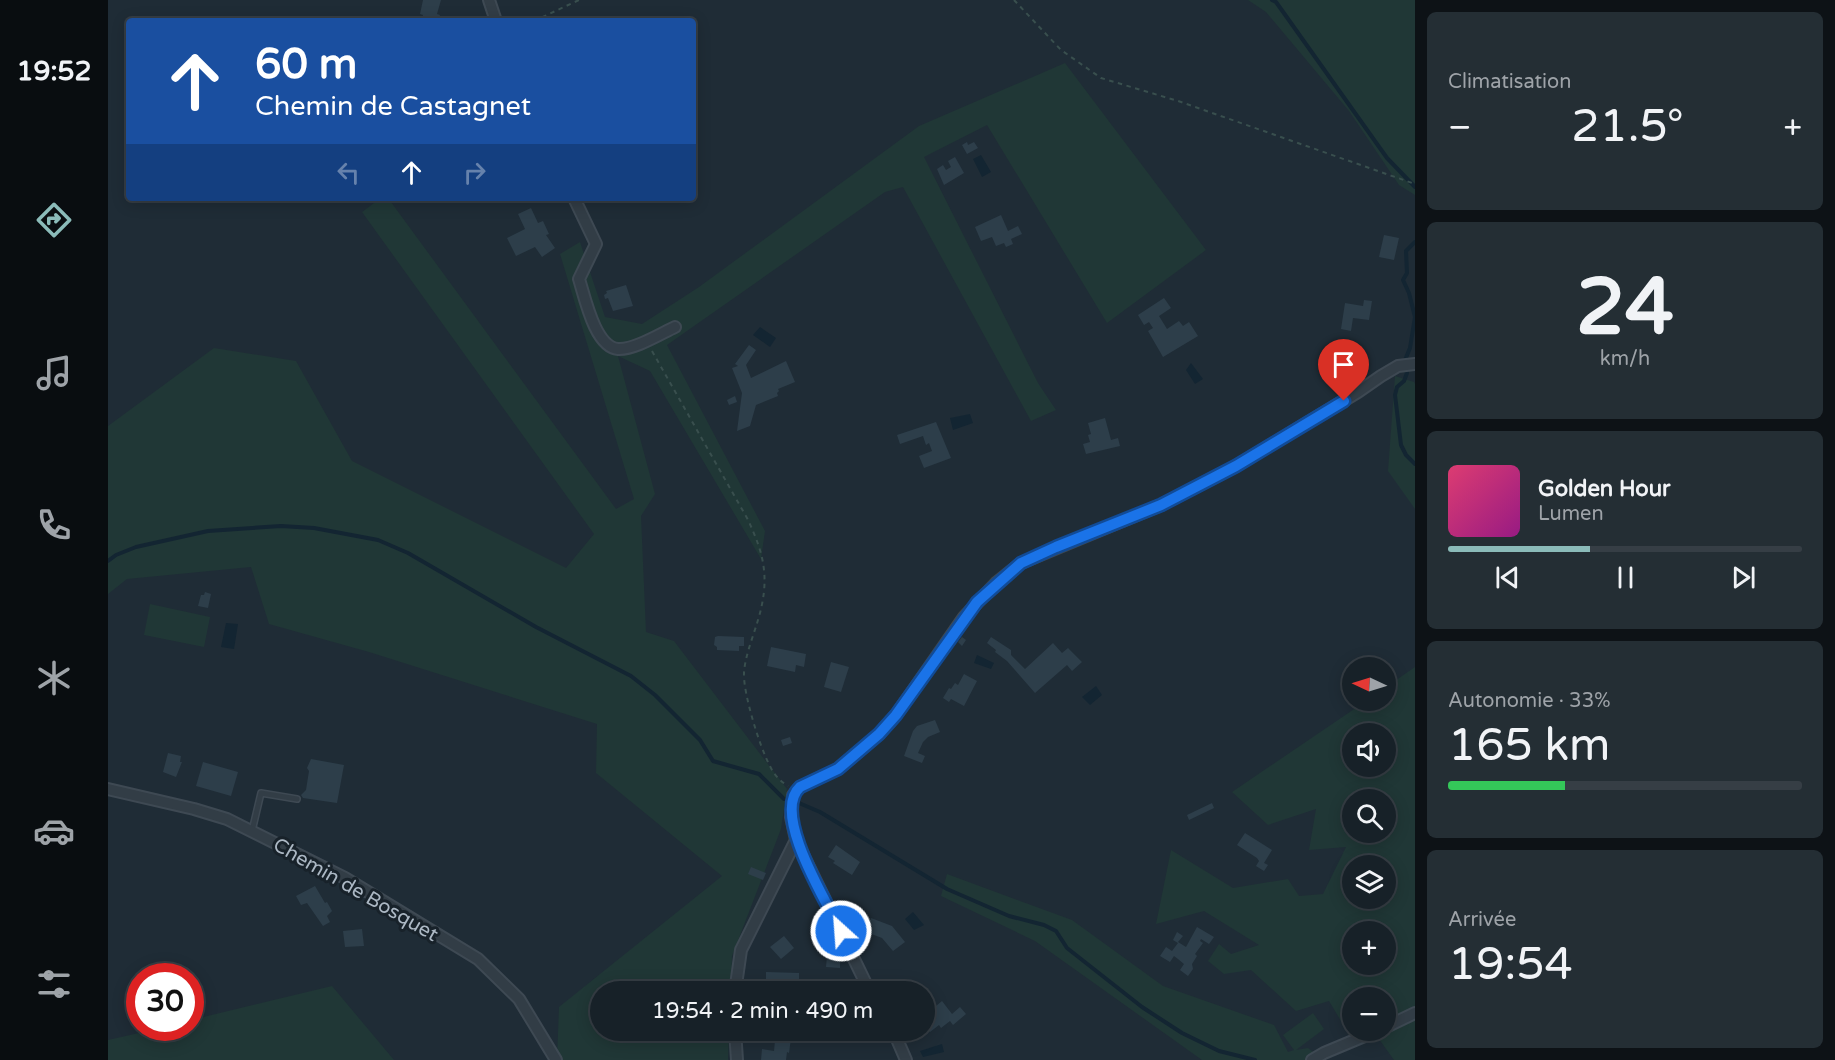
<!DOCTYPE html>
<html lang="fr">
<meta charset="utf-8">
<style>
:root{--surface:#172128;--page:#242e34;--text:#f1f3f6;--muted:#9ea3a8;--line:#363e45;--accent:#8bbbb9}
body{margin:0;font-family:"Varela Round",sans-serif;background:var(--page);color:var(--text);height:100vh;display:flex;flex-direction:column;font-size:22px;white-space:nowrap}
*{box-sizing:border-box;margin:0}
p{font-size:20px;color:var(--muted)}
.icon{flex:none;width:33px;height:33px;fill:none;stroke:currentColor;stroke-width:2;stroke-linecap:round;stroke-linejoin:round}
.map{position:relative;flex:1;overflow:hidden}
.sheet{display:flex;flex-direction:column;gap:12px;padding:12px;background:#0d1216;width:420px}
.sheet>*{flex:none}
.banner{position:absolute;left:18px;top:18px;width:570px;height:183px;border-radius:6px;box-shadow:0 3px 15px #0003,0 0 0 2px var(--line);background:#1a4fa0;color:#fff;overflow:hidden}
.needle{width:39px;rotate:274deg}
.fabs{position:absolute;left:1234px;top:657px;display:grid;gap:12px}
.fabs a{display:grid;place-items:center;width:54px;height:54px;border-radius:50%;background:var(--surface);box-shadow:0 3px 15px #0003,0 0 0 2px var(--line);font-size:30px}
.speed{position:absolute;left:18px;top:963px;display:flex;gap:12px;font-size:30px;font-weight:700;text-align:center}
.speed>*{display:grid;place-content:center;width:78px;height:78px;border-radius:50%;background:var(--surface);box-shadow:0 3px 15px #0003,0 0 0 2px var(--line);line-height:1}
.speed .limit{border:9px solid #d22;background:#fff;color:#111}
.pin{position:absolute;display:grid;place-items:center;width:51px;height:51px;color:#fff;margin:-62px -26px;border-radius:50% 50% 50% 0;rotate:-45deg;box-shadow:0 0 6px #0007}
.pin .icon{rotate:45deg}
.me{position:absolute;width:66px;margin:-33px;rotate:334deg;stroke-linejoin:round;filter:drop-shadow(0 0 4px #0008)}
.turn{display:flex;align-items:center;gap:21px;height:126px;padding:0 30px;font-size:27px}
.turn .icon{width:78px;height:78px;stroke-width:2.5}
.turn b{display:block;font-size:42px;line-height:51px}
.lanes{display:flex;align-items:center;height:57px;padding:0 30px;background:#0003;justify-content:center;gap:30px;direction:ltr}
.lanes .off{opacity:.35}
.big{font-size:45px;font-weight:600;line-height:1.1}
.sheet .tile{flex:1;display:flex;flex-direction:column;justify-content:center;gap:9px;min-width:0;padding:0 21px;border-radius:9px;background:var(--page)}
.sheet .dial{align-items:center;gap:0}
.dial b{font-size:78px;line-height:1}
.song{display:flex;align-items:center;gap:18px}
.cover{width:72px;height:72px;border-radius:9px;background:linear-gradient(135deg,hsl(340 70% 55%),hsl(310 70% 35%))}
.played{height:6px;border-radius:3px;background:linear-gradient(90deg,var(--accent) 40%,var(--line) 40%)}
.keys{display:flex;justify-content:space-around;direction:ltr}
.heat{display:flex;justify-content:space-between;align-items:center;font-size:33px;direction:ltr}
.charge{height:9px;border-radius:4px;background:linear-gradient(90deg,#34c759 33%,var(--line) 0)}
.trip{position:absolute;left:482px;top:981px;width:345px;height:60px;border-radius:30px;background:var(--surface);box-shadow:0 3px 15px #0003,0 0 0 2px var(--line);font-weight:600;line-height:60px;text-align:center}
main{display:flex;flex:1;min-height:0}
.tab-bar{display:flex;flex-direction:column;width:108px;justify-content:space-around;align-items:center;background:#090d10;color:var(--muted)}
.tab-bar .icon{width:42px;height:42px}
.tab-bar .active{color:var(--accent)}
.tab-bar b{font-size:27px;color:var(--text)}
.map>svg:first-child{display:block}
.green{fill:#203736;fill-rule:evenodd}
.water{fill:#132532}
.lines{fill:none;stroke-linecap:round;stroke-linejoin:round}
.stream{stroke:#132532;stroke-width:4}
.building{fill:#2d3e4a}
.service-casing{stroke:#3e4953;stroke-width:8}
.minor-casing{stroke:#3e4953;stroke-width:14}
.path{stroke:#394f4e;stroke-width:2;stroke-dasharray:4.5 4.5;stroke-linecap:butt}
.service{stroke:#323d46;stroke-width:5}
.minor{stroke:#323d46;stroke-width:10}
.route-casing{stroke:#114b97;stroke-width:15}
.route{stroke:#1a73e8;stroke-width:10}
.labels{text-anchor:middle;stroke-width:6;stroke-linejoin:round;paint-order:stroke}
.street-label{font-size:20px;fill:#acb8c4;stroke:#18222a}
</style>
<main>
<nav class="tab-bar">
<b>19:52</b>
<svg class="icon active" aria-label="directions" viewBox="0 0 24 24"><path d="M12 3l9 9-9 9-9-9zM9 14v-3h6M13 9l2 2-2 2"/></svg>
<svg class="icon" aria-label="music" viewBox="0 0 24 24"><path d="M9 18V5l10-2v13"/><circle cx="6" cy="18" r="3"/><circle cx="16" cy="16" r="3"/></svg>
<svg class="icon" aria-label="phone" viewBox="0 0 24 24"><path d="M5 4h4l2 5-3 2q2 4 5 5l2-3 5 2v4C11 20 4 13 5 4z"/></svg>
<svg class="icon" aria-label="climate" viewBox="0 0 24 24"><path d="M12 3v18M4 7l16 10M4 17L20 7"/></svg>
<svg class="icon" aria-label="car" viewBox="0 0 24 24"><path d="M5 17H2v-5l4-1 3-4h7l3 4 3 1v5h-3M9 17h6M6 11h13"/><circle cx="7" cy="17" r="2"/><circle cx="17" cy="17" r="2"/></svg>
<svg class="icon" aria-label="filters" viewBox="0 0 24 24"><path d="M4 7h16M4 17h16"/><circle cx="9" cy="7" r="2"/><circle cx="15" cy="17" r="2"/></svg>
</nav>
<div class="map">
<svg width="1307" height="1060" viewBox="0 0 1307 1060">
<rect width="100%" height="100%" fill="#1f2c36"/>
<!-- green -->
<g class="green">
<path d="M 1140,0 L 1307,0 L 1307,195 L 1291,185 L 1241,111 L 1158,12 Z"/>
<path d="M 957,63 L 1098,250 L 999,323 L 879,125 L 816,157 L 930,383 L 948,410 L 923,421 L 795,187 L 777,192 L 559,345 L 657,531 L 653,559 L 542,371 L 510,356 L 547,494 L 533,516 L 538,632 L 566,641 L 679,789 L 673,829 L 624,956 L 623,991 L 492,992 L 492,1030 L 621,1031 L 620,1060 L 449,1060 L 451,1007 L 614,876 L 488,773 L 489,724 L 261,652 L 161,624 L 143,567 L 19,579 L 0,594 L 0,426 L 106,348 L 188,361 L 244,461 L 458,568 L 486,534 L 254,212 L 273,198 L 280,198 L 508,509 L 526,499 L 452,254 L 472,242 L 497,317 L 534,324 L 591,287 L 811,126 Z"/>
<path d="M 1287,376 L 1306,382 L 1307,384 L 1307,509 L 1280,471 Z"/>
<path d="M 42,604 L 102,617 L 96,647 L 36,635 Z"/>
<path d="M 1307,667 L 1307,1060 L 1286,1060 L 1266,1032 L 1278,1030 L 1278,998 L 1245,998 L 1245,1028 L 1236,1026 L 1221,1001 L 1188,1011 L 1143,970 L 1116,974 L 1100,961 L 1111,944 L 1123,954 L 1151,945 L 1096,911 L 1048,924 L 1063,850 L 1125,888 L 1180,879 L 1191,896 L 1215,894 L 1238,847 L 1201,850 L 1208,809 L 1160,825 L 1124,792 L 1258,701 L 1278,700 L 1278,687 ZM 1245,734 L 1278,734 L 1278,766 L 1245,766 ZM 1245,800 L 1278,800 L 1278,832 L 1245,832 ZM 1245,866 L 1278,866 L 1278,898 L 1245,898 ZM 1245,932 L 1278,932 L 1278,964 L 1245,964 Z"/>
<path d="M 839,874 L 964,920 L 1055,986 L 1166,1025 L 1180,1052 L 1186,1050 L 1175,1035 L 1205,1013 L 1216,1029 L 1188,1050 L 1200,1048 L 1216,1060 L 1094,1060 L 927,941 L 833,896 Z"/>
<path d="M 224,986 L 286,1060 L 0,1060 L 0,1040 L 53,1028 L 82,1028 L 83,1020 Z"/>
</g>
<!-- water -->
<g class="water">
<path d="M 873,155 L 883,172 L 874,177 L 865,159 Z"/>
<path d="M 652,327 L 668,338 L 662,347 L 645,335 Z"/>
<path d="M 1083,363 L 1095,379 L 1087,384 L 1078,370 Z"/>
<path d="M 862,414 L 865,423 L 845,430 L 842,418 Z"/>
<path d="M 118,623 L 130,624 L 126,649 L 113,647 Z"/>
<path d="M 869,655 L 886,663 L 883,669 L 866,663 Z"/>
<path d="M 988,686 L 994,695 L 982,705 L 974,697 Z"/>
<path d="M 805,912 L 816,925 L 806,930 L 797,919 Z"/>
<path d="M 834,1044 L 836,1052 L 815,1057 L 812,1051 Z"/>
</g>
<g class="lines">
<!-- stream -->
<g class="stream">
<path d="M 1164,0 L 1168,2 L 1279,158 L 1307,187"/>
<path d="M 1307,242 L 1298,251 L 1299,273 L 1295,280 L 1301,293 L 1307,317 L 1302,348 L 1297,360 L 1299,373 L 1296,381 L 1289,387 L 1287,395 L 1293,445 L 1298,455 L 1307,464"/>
<path d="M 0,561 L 8,555 L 28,547 L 100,531 L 173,526 L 206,528 L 270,540 L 300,553 L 428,627 L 523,676 L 547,695 L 592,740 L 605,761 L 651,774 L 676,799"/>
<path d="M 691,803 L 712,812 L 839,889 L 901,916 L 936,925 L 948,931 L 959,948 L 1034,1007 L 1074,1033 L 1111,1051 L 1147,1060"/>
</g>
</g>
<!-- building -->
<g class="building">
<path d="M 315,0 L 333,0 L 329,14 L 332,15 L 330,21 L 314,19 L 315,15 L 312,14 Z"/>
<path d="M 859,142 L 860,145 L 866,142 L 870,148 L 859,154 L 854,145 Z"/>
<path d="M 847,157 L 856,173 L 836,185 L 829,169 L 835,165 L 838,170 L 843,167 L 840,161 Z"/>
<path d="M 423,208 L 430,223 L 435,221 L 441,234 L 438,235 L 447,248 L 434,257 L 427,247 L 408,256 L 399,238 L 417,229 L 410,214 Z"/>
<path d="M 893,215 L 900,231 L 910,226 L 914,234 L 903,239 L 905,244 L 898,247 L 896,243 L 888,246 L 884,237 L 873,241 L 867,227 Z"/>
<path d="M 1276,235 L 1291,238 L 1286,260 L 1271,257 Z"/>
<path d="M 518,285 L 525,306 L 505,311 L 500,298 L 497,299 L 496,295 L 499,293 L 498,291 Z"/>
<path d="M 1056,298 L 1063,308 L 1051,316 L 1059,329 L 1071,321 L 1075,326 L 1081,322 L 1090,336 L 1055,357 L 1040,331 L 1045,328 L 1041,322 L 1036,325 L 1030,315 Z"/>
<path d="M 1256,300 L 1264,301 L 1261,320 L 1245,318 L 1243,331 L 1233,329 L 1237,303 L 1255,306 Z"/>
<path d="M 641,345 L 648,350 L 638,365 L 643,378 L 678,361 L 687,382 L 670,389 L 671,391 L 669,393 L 670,396 L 648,405 L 642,426 L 629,431 L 634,393 L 624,368 L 630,366 L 627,364 Z"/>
<path d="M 627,396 L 629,402 L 621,405 L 619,400 Z"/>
<path d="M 997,418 L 1003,440 L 1010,438 L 1012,446 L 978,454 L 975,444 L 982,442 L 980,435 L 983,434 L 980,423 Z"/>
<path d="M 828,422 L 843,458 L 816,468 L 811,456 L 824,451 L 821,443 L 818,445 L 815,436 L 792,444 L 789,435 Z"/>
<path d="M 97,592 L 103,594 L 100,608 L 90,606 L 93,595 L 96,595 Z"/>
<path d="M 610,636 L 636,637 L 636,646 L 631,646 L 631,651 L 609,650 L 609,647 L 606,645 L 607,637 Z"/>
<path d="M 854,637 L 858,640 L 854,646 L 850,642 Z"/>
<path d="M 883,637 L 903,650 L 903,655 L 917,669 L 945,643 L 954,653 L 960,648 L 974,662 L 964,671 L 959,665 L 927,693 L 899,661 L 887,652 L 888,650 L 879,643 Z"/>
<path d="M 663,647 L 698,654 L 696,667 L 688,665 L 687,672 L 659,666 Z"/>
<path d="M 723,662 L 741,667 L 733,692 L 716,687 Z"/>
<path d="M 856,674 L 869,681 L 856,706 L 843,699 L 841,702 L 835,698 L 841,688 L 843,689 L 847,683 L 850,685 Z"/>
<path d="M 827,720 L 832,732 L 820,737 L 815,742 L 810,753 L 817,756 L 814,763 L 796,756 L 805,731 L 809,726 Z"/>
<path d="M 682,737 L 684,743 L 675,746 L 673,740 Z"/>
<path d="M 60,753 L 73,756 L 72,762 L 74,762 L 68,777 L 55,772 Z"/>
<path d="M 203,759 L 236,765 L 229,803 L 195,798 L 193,795 L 198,790 L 201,771 L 199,768 Z"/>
<path d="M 95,762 L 130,772 L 123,796 L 88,786 Z"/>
<path d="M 1104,803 L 1106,808 L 1081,820 L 1079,815 Z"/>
<path d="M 1137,833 L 1164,850 L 1156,863 L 1160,865 L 1156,871 L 1148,866 L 1151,861 L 1149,858 L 1129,845 Z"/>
<path d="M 728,845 L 752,862 L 744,875 L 725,863 L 727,861 L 720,857 Z"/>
<path d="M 643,867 L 658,873 L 655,880 L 640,874 Z"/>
<path d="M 207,886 L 217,903 L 219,902 L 224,911 L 219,916 L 222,922 L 215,926 L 199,903 L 193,905 L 188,896 Z"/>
<path d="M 763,918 L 784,926 L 797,942 L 785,951 L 774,938 L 758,932 Z"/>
<path d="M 1089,927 L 1106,937 L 1101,944 L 1093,939 L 1092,941 L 1095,943 L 1087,954 L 1089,956 L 1084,964 L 1085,969 L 1080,976 L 1072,970 L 1076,964 L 1070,959 L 1066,956 L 1062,962 L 1052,956 L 1058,947 L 1064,951 L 1070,943 L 1065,940 L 1069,932 L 1075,936 L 1070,942 L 1078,947 Z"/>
<path d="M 254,929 L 256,946 L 237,947 L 235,931 Z"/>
<path d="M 676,936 L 686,948 L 673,959 L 662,947 Z"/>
<path d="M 719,956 L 732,956 L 732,968 L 718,967 Z"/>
<path d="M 658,972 L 691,973 L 691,988 L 673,987 L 673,992 L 658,992 Z"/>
<path d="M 834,1001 L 844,1014 L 852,1007 L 858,1014 L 845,1025 L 842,1021 L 833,1028 L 831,1025 L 822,1032 L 816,1025 L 816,1010 L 818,1009 L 821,1012 Z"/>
<path d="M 668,1030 L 684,1031 L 681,1053 L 679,1052 L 678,1060 L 653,1060 L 654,1049 L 666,1051 Z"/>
</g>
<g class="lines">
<defs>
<path id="service" d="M 144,831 L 153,793 L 189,799"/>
<g id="minor">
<path d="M 381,0 L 388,21"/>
<path d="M 466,198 L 488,244 L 471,279 C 477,298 487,347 510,349 C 526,350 552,334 567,327"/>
<path d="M 0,789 L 86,809 L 119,819 L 237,878 L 370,959 L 411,999 L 448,1060"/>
<path d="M 688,840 L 762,992"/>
<path d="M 627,992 L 633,950 L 688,840 L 683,817 L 685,795 L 692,787 L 730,769 L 771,734 L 788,715 L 856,617 L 888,583 L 913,563 L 1053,505 L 1128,466 L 1250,392 L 1273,376 L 1290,366 L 1307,364"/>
<path d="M 1278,1027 L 1307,1013"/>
<path d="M 627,1030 L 629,1060"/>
<path d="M 785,1030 L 798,1060"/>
<path d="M 1204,1060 L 1216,1053 L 1271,1030"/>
</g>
</defs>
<!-- service casing -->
<use href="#service" class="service-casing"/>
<!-- minor casing -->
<use href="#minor" class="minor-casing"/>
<!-- path -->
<g class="path">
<path d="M 906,0 L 953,50 L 993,78 L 1070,101 L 1307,184"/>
<path d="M 426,21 L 471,0"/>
<path d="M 544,351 L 639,518 C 657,555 662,580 650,620 C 645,637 637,656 636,673 C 635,693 652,748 662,766 C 666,775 672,781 680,786"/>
</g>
<!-- service -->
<use href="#service" class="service"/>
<!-- minor -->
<use href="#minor" class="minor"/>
</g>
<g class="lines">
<defs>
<path id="route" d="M 733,931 C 718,901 663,813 692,787 L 730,769 L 771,734 L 788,715 L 869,602 L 913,563 L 948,547 L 1053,505 L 1128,466 L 1236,401"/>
</defs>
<!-- route casing -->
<use href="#route" class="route-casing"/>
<!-- route -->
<use href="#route" class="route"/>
</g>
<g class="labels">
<!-- street labels -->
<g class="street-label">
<text transform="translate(248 889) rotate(30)" y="7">Chemin de Bosquet</text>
</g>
</g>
</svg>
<div class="fabs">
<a><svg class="needle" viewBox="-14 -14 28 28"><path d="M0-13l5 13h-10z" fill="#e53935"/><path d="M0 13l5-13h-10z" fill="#9ea3a8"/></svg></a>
<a><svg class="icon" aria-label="sound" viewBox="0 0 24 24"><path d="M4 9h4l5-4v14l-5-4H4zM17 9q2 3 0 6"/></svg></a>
<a><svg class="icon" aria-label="search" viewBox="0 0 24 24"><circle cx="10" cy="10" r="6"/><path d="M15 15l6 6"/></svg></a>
<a><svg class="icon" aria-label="layers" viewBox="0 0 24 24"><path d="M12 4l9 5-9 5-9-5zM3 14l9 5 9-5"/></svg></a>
<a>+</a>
<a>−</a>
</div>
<div class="speed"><div class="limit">30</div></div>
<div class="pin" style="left:1236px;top:401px;background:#d93025"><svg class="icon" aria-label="arrive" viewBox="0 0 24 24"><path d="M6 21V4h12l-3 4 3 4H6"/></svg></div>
<svg class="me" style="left:733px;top:931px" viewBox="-20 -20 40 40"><circle r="17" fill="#1a73e8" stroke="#fff" stroke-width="3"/><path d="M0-11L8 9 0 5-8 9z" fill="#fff"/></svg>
<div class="trip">19:54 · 2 min · 490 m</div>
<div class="banner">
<div class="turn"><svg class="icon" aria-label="ahead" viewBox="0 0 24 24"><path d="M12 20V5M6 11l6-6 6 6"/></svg><div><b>60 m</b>Chemin de Castagnet</div></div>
<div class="lanes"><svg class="icon off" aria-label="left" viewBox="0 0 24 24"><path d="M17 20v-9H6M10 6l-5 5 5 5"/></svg><svg class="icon" aria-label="ahead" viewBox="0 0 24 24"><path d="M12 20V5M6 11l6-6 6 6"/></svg><svg class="icon off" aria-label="right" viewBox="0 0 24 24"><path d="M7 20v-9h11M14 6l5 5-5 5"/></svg></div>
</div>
</div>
<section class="sheet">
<div class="tile"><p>Climatisation</p>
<div class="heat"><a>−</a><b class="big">21.5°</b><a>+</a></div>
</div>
<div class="tile dial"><b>24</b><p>km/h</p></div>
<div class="tile">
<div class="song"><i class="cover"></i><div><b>Golden Hour</b><p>Lumen</p></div></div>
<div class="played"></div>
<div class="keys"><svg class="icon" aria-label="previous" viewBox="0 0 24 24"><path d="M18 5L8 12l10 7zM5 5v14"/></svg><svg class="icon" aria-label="pause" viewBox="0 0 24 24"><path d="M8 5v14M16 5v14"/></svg><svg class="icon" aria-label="next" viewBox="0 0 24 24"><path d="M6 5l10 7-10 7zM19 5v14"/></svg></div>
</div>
<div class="tile"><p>Autonomie · 33%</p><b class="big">165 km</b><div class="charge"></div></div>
<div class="tile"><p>Arrivée</p><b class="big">19:54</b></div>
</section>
</main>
